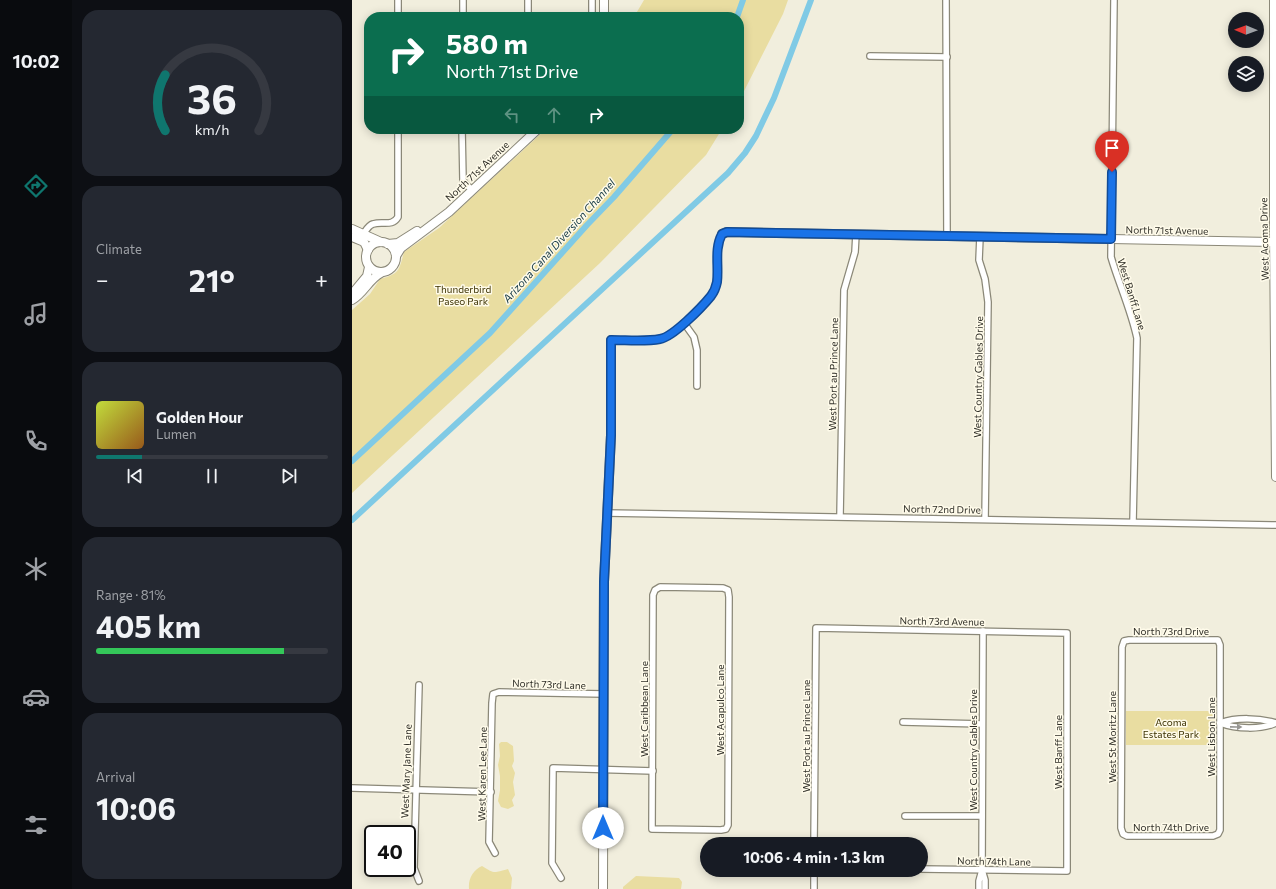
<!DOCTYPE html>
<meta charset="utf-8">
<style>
:root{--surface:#171b24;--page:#242831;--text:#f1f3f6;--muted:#9ea1a6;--line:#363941;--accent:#0f766e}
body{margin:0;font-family:Commissioner,sans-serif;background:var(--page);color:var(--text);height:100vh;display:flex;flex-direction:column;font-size:15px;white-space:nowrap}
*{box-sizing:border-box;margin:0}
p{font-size:13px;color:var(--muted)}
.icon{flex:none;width:22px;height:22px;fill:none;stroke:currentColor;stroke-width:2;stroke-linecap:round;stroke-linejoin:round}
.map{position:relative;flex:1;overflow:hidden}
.drawer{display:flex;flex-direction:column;gap:10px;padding:10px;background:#0d0f14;width:280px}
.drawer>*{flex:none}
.banner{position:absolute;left:12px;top:12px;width:380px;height:122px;border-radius:16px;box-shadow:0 2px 10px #0003;background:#0b6e4f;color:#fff;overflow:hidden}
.needle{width:26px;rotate:271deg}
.controls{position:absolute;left:876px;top:12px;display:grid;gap:8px}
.controls a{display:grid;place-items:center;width:36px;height:36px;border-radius:50%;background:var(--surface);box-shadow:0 2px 10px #0003;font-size:20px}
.speed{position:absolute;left:12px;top:825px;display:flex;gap:8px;font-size:20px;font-weight:700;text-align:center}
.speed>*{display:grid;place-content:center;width:52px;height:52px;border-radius:50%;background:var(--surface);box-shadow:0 2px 10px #0003;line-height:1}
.speed .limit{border:2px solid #111;border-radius:6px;background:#fff;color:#111}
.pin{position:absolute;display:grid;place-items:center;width:34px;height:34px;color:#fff;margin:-41px -17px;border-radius:50% 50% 50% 0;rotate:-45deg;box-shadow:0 0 4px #0007}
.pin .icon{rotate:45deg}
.me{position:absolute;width:44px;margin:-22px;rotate:0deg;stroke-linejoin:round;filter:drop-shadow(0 0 3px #0008)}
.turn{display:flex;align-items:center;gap:14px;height:84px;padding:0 16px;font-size:18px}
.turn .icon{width:52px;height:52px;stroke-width:2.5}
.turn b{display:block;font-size:28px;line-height:34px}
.lanes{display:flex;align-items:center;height:38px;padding:0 16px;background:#0003;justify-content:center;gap:20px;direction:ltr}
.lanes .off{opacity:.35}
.big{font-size:30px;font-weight:700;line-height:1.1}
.drawer .widget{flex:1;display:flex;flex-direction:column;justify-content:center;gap:6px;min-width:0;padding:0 14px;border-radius:16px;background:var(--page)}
.drawer .dial{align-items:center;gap:0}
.dial svg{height:104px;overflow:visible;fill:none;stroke:var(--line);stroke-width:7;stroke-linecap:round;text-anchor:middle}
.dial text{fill:var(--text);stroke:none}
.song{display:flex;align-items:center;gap:12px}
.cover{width:48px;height:48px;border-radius:6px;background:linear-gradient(135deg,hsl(70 70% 55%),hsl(30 70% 35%))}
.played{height:4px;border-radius:2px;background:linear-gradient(90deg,var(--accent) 20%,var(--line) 20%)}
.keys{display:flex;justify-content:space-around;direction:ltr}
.heat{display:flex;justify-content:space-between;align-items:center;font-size:22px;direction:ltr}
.charge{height:6px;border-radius:3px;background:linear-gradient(90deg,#34c759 81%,var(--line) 0)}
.trip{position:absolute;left:348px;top:837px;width:228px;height:40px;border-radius:20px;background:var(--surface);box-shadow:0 2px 10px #0003;font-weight:700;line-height:40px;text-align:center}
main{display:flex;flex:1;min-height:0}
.dock{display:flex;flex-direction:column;width:72px;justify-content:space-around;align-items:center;background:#090b0e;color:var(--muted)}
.dock .icon{width:28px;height:28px}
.dock .active{color:var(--accent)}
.dock b{font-size:18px;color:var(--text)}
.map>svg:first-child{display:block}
.green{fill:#e9dda1}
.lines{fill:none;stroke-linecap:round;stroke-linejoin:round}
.canal{stroke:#80cae5;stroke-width:6}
.street-casing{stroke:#8b8878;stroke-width:8}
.secondary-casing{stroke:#8b8878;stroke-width:10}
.street{stroke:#fff;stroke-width:5.5}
.secondary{stroke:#fff;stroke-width:8}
.oneway{fill:#979693}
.route-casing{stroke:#114b97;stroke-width:10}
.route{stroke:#1a73e8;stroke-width:7}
.labels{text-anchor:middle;stroke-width:3;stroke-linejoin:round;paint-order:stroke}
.street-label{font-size:10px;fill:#2f2e27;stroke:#fffbea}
.park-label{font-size:10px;fill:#3b3100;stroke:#fffbea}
.water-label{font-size:11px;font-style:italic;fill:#163945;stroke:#fffbea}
</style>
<main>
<nav class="dock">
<b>10:02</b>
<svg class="icon active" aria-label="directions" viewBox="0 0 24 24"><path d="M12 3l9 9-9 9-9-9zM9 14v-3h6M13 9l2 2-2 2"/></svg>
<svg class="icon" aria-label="music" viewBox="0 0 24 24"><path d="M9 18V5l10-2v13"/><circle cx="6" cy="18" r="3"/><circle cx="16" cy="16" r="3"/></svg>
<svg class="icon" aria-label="phone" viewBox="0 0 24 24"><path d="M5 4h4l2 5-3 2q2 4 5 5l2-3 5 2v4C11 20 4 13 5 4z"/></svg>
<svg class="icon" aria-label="climate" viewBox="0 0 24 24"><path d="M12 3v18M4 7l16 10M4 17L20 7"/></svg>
<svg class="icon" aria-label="car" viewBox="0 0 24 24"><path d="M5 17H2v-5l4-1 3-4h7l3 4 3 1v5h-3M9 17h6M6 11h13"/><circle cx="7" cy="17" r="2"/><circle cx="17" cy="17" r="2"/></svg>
<svg class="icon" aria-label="filters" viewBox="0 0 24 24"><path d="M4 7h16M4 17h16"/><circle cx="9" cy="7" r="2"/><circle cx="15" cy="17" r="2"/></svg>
</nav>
<section class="drawer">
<div class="widget dial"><svg viewBox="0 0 100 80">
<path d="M14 69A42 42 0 1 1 86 69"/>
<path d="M14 69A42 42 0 0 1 14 26" stroke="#0f766e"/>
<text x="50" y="56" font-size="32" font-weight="700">36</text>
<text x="50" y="72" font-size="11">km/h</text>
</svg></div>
<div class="widget"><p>Climate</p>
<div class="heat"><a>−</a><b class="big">21°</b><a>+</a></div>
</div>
<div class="widget">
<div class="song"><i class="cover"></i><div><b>Golden Hour</b><p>Lumen</p></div></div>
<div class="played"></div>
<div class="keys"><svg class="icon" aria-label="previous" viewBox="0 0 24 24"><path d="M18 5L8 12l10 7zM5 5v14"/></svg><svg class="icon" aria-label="pause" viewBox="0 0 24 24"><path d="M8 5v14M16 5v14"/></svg><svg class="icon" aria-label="next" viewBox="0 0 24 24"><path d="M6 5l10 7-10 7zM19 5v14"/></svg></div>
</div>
<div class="widget"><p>Range · 81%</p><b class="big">405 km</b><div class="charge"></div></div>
<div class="widget"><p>Arrival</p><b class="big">10:06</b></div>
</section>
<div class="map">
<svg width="924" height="889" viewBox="0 0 924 889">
<rect width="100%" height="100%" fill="#f1eedd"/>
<!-- green -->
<g class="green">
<path d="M 292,0 L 436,0 L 431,14 L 387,101 L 387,17 L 282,17 Z"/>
<path d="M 194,129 L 370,129 L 354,155 L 248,263 L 0,493 L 0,310 L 18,294 L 28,279 C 48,274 47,270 52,252 L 87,228 Z"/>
<rect x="774" y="711" width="89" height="34"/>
<path d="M 149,742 L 155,742 L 161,746 L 162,761 L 160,766 L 163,773 L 161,782 L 163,795 L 160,800 L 162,806 L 156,809 L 149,807 L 146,801 L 148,790 L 148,776 L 146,765 L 148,756 L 147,744 Z"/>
<path d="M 130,866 C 143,874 141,873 156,869 L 160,878 L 159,889 L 117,889 C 116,879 121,870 130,866 Z"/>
<path d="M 284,876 L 327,878 L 330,882 L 329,889 L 271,889 L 271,887 Z"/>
</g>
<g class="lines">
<!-- canal -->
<g class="canal">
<path d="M 385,17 L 391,0"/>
<path d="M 0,461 L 138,333 L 235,225 L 262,197 L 321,129"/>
<path d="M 0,520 L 376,173 L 393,153 L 404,136 L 422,98 L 459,0"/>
</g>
<defs>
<g id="street">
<path d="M 594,0 L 595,236"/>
<path d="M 762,0 L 759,257 C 767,284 779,310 785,338 L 781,522"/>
<path d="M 46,17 L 46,0"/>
<path d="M 111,17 L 111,0"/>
<path d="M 176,17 L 176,0"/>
<path d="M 240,17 L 240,0"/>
<path d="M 518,56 L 595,57"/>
<path d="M 110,129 L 111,180 L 114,185 L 121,190"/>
<path d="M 12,233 C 14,230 17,225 21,224 C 31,221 40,227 46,217 L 46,129"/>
<path d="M 628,237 L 627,260 L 633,279 L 636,302 L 633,519"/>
<path d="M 332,323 L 342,337 L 345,350 L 345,386"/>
<path d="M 259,340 C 275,340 293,342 308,339 C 322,337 361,299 364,285 C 368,268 362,250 370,234"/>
<path d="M 255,513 L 924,525"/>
<path d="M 488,516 L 492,290 L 503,252 L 504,234"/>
<path d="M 308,587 L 371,588 L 376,590 L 377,597 L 376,825 L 374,829 L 369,830 L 300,829 L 301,595 L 303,590 Z"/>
<path d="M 777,640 L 866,640 L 868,645 L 868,830 L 866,834 L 861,836 L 775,836 L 771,834 L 769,828 L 770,647 L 772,641 Z"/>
<path d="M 67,685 L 62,868 L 67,881"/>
<path d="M 551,722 L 630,724"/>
<path d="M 868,723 C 884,729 909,730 924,723"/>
<path d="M 868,723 C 885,717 907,718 924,723"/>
<path d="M 0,788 L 139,792"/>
<path d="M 553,816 L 630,816"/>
<path d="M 462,844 L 464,628 L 715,633 L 715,871 L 569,869"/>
<path d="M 143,853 L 137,842 L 140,703 L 141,694 L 147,692 L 252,694"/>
<path d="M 630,870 L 633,880 L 633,889"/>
<path d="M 209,878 L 200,863 L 201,768 L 301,771"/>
<path d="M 462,889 L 462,870"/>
<path d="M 627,889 L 627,881 L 630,870 L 631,631"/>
</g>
<g id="secondary">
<path d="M 922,0 L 922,233 L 924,477"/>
<path d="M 252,17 L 252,0"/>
<path d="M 0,229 L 29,242"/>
<path d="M 370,234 L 375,232 L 924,242"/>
<path d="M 0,237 L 12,242 L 16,250"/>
<circle cx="29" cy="257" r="15"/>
<path d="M 36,244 L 46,243 L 65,231"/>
<path d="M 44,256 L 49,248 L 97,212 L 186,129"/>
<path d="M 0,294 L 15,276 L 17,267"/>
<path d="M 0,300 C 12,293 17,279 29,273"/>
<path d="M 251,889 L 252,582 L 259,435 L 259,340"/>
</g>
</defs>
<!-- street casing -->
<use href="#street" class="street-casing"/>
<!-- secondary casing -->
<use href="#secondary" class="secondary-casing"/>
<!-- street -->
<use href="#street" class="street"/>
<!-- secondary -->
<use href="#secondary" class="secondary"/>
</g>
<!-- one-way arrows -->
<defs><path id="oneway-solid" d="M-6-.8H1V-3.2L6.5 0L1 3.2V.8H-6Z"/></defs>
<use class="oneway" href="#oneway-solid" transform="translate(884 727) rotate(1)"/>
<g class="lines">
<defs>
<path id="route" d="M 251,828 L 252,582 L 259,435 L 259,340 C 275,340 293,342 308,339 C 321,337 350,307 359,296 C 362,292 364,287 365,282 C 367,266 362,249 370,234 L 375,232 L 759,239 L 760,172"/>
</defs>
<!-- route casing -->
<use href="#route" class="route-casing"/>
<!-- route -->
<use href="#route" class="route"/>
</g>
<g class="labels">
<!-- street labels -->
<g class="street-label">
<text transform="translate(125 171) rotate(-43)" y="4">North 71st Avenue</text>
<text transform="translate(815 230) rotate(1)" y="4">North 71st Avenue</text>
<text transform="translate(912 239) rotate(-91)" y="4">West Acoma Drive</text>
<text transform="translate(780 294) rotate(73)" y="4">West Banff Lane</text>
<text transform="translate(481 374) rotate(-89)" y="4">West Port au Prince Lane</text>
<text transform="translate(626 377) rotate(-89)" y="4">West Country Gables Drive</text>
<text transform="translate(590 509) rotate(1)" y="4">North 72nd Drive</text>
<text transform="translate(590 621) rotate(1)" y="4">North 73rd Avenue</text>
<text x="819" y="635">North 73rd Drive</text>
<text transform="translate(197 684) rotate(2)" y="4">North 73rd Lane</text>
<text transform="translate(292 709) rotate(-90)" y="4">West Caribbean Lane</text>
<text transform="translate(368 710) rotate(-90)" y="4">West Acapulco Lane</text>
<text transform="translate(454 736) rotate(-90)" y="4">West Port au Prince Lane</text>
<text transform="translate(760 737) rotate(-90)" y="4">West St Moritz Lane</text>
<text transform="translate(859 737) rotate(-90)" y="4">West Lisbon Lane</text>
<text transform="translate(621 750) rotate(-90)" y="4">West Country Gables Drive</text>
<text transform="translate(706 752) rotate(-90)" y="4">West Banff Lane</text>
<text transform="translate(54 771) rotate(-88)" y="4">West Mary Jane Lane</text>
<text transform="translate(130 774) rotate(-89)" y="4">West Karen Lee Lane</text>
<text x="819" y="831">North 74th Drive</text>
<text transform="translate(642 861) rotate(1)" y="4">North 74th Lane</text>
</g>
<!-- park labels -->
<g class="park-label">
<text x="111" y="293">Thunderbird<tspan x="111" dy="12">Paseo Park</tspan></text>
<text x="819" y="726">Acoma<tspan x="819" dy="12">Estates Park</tspan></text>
</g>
<!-- water labels -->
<g class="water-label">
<text transform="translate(207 241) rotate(-48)" y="4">Arizona Canal Diversion Channel</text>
</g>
</g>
</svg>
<div class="controls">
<a><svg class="needle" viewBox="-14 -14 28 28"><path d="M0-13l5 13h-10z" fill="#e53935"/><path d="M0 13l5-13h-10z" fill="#9ea1a6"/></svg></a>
<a><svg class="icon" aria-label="layers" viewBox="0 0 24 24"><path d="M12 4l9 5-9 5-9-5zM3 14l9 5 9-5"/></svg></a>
</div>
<div class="speed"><div class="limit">40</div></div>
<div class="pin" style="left:760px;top:172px;background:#d93025"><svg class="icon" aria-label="arrive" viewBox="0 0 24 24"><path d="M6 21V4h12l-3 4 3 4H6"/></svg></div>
<svg class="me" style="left:251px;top:828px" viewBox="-20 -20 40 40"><circle r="19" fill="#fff"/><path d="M0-13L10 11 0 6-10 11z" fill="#1a73e8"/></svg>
<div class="trip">10:06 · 4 min · 1.3 km</div>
<div class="banner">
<div class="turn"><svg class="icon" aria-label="right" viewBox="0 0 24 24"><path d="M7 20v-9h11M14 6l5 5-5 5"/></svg><div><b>580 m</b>North 71st Drive</div></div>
<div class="lanes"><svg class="icon off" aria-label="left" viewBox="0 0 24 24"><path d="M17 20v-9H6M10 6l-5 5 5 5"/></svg><svg class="icon off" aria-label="ahead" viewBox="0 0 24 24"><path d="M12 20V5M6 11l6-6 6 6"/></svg><svg class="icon" aria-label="right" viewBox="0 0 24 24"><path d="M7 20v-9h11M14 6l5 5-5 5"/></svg></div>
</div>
</div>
</main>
